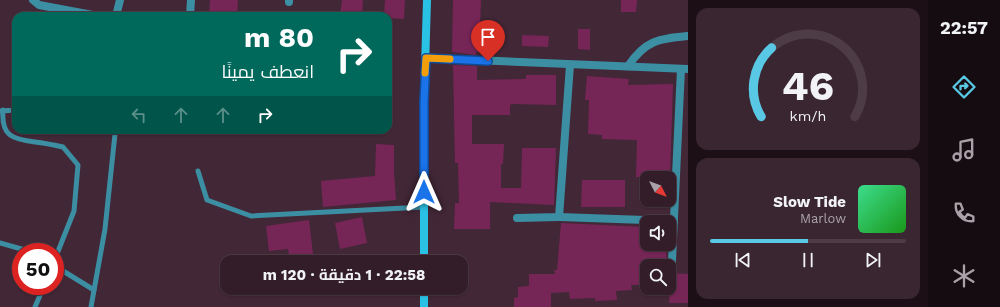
<!DOCTYPE html>
<html lang="ar">
<meta charset="utf-8">
<style>
:root{--surface:#321d28;--page:#3a2630;--text:#f1f3f6;--muted:#a8a2a8;--line:#4d3b45;--accent:#59c8e5}
body{margin:0;font-family:"Work Sans",Cairo,sans-serif;background:var(--page);color:var(--text);direction:rtl;height:100vh;display:flex;flex-direction:column;font-size:15px;white-space:nowrap}
*{box-sizing:border-box;margin:0}
p{font-size:13px;color:var(--muted)}
.icon{flex:none;width:22px;height:22px;fill:none;stroke:currentColor;stroke-width:2;stroke-linecap:round;stroke-linejoin:round}
.map{position:relative;flex:1;overflow:hidden;direction:ltr}
.side{display:flex;flex-direction:column;gap:8px;padding:8px;background:#1c1016;width:240px}
.side>*{flex:none}
.hud{position:absolute;left:12px;top:12px;width:380px;height:122px;border-radius:12px;box-shadow:0 1px 3px #0004,0 0 0 1px var(--line);direction:rtl;background:#00695c;color:#fff;overflow:hidden}
.needle{width:26px;rotate:132deg}
.buttons{position:absolute;left:640px;top:171px;display:grid;gap:8px}
.buttons a{display:grid;place-items:center;width:36px;height:36px;border-radius:8px;background:var(--surface);box-shadow:0 1px 3px #0004,0 0 0 1px var(--line);font-size:20px}
.speed{position:absolute;left:12px;top:243px;display:flex;gap:8px;font-size:20px;font-weight:700;text-align:center}
.speed>*{display:grid;place-content:center;width:52px;height:52px;border-radius:50%;background:var(--surface);box-shadow:0 1px 3px #0004,0 0 0 1px var(--line);line-height:1}
.speed .limit{border:6px solid #d22;background:#fff;color:#111}
.pin{position:absolute;display:grid;place-items:center;width:34px;height:34px;color:#fff;margin:-41px -17px;border-radius:50% 50% 50% 0;rotate:-45deg;box-shadow:0 0 4px #0007}
.pin .icon{rotate:45deg}
.me{position:absolute;width:44px;margin:-22px;rotate:0deg;stroke-linejoin:round;filter:drop-shadow(0 0 3px #0008)}
.turn{display:flex;align-items:center;gap:14px;height:84px;padding:0 12px;font-size:18px}
.turn .icon{width:52px;height:52px;stroke-width:2.5}
.turn b{display:block;font-size:28px;line-height:34px}
.lanes{display:flex;align-items:center;height:38px;padding:0 12px;background:#0003;justify-content:center;gap:20px;direction:ltr}
.lanes .off{opacity:.35}
.side .card{flex:1;display:flex;flex-direction:column;justify-content:center;gap:6px;min-width:0;padding:0 14px;border-radius:12px;background:var(--page)}
.side .dial{align-items:center;gap:0}
.dial svg{height:104px;overflow:visible;fill:none;stroke:var(--line);stroke-width:7;stroke-linecap:round;text-anchor:middle}
.dial text{fill:var(--text);stroke:none}
.song{display:flex;align-items:center;gap:12px}
.cover{width:48px;height:48px;border-radius:6px;background:linear-gradient(135deg,hsl(150 70% 55%),hsl(120 70% 35%))}
.played{height:4px;border-radius:2px;background:linear-gradient(90deg,var(--accent) 50%,var(--line) 50%)}
.keys{display:flex;justify-content:space-around;direction:ltr}
.trip{position:absolute;left:220px;top:255px;width:248px;height:40px;border-radius:12px;background:var(--surface);box-shadow:0 1px 3px #0004,0 0 0 1px var(--line);font-weight:700;line-height:40px;text-align:center;direction:rtl}
main{display:flex;flex:1;min-height:0}
.menu{display:flex;flex-direction:column;width:72px;justify-content:space-around;align-items:center;background:#140c10;color:var(--muted)}
.menu .icon{width:28px;height:28px}
.menu .selected{color:var(--accent)}
.menu b{font-size:18px;color:var(--text)}
.map>svg:first-child{display:block}
.building{fill:#762557}
.lines{fill:none;stroke-linecap:round;stroke-linejoin:round}
.service{stroke:#3c8ea3;stroke-width:5}
.minor{stroke:#3c8ea3;stroke-width:8}
.secondary{stroke:#2ac2e4;stroke-width:8}
.route-casing{stroke:#114b97;stroke-width:10}
.route{stroke:#1a73e8;stroke-width:7}
.slow{stroke:#f59e0b;stroke-width:7}
</style>
<main>
<nav class="menu">
<b>22:57</b>
<svg class="icon selected" aria-label="directions" viewBox="0 0 24 24"><path d="M12 3l9 9-9 9-9-9zM9 14v-3h6M13 9l2 2-2 2"/></svg>
<svg class="icon" aria-label="music" viewBox="0 0 24 24"><path d="M9 18V5l10-2v13"/><circle cx="6" cy="18" r="3"/><circle cx="16" cy="16" r="3"/></svg>
<svg class="icon" aria-label="phone" viewBox="0 0 24 24"><path d="M5 4h4l2 5-3 2q2 4 5 5l2-3 5 2v4C11 20 4 13 5 4z"/></svg>
<svg class="icon" aria-label="climate" viewBox="0 0 24 24"><path d="M12 3v18M4 7l16 10M4 17L20 7"/></svg>
</nav>
<section class="side">
<div class="card dial"><svg viewBox="0 0 100 80">
<path d="M14 69A42 42 0 1 1 86 69"/>
<path d="M14 69A42 42 0 0 1 22 16" stroke="#59c8e5"/>
<text x="50" y="56" font-size="32" font-weight="700">46</text>
<text x="50" y="72" font-size="11">km/h</text>
</svg></div>
<div class="card">
<div class="song"><i class="cover"></i><div><b>Slow Tide</b><p>Marlow</p></div></div>
<div class="played"></div>
<div class="keys"><svg class="icon" aria-label="previous" viewBox="0 0 24 24"><path d="M18 5L8 12l10 7zM5 5v14"/></svg><svg class="icon" aria-label="pause" viewBox="0 0 24 24"><path d="M8 5v14M16 5v14"/></svg><svg class="icon" aria-label="next" viewBox="0 0 24 24"><path d="M6 5l10 7-10 7zM19 5v14"/></svg></div>
</div>
</section>
<div class="map">
<svg width="688" height="307" viewBox="0 0 688 307">
<rect width="100%" height="100%" fill="#422736"/>
<!-- building -->
<g class="building">
<path d="M 210,0 L 238,0 L 237,16 L 209,16 Z"/>
<path d="M 342,0 L 363,0 L 362,16 L 340,16 Z"/>
<path d="M 385,0 L 405,0 L 404,19 L 388,18 L 388,16 L 384,16 Z"/>
<path d="M 453,0 L 481,0 L 479,52 L 476,52 L 476,55 L 452,52 Z"/>
<path d="M 621,0 L 637,0 L 636,12 L 621,12 Z"/>
<path d="M 578,29 L 590,29 L 590,50 L 578,49 Z"/>
<path d="M 522,35 L 549,36 L 548,47 L 522,46 Z"/>
<path d="M 453,65 L 477,66 L 477,80 L 526,79 L 526,75 L 556,75 L 556,105 L 512,104 L 510,105 L 510,115 L 472,115 L 472,144 L 504,144 L 503,164 L 501,164 L 501,188 L 521,188 L 522,148 L 556,148 L 554,205 L 490,202 L 490,229 L 454,229 L 455,203 L 459,203 L 458,163 L 455,163 Z"/>
<path d="M 587,76 L 629,79 L 628,85 L 673,84 L 670,177 L 636,177 L 637,140 L 602,139 L 602,135 L 588,134 L 589,100 L 585,100 Z"/>
<path d="M 376,144 L 394,145 L 394,172 L 396,200 L 323,207 L 321,181 L 375,176 Z"/>
<path d="M 582,180 L 625,180 L 625,207 L 581,207 Z"/>
<path d="M 362,217 L 367,243 L 340,249 L 335,223 Z"/>
<path d="M 309,220 L 314,262 L 290,262 L 288,249 L 269,251 L 266,226 Z"/>
<path d="M 561,223 L 647,227 L 647,244 L 667,244 L 666,266 L 647,266 L 647,285 L 631,285 L 632,290 L 616,291 L 617,300 L 595,301 L 595,298 L 570,299 L 569,292 L 551,293 L 551,307 L 514,307 L 514,298 L 518,297 L 518,287 L 529,286 L 529,274 L 555,274 L 554,270 L 557,270 Z"/>
<path d="M 671,273 L 688,274 L 688,303 L 669,303 Z"/>
</g>
<g class="lines">
<!-- service -->
<g class="service">
<path d="M 3,110 C 1,136 12,139 35,142 C 44,143 54,145 63,147 L 78,165 L 74,211 L 55,259"/>
<path d="M 1,111 L 16,110"/>
<path d="M 198,171 L 207,200 L 251,216 L 424,207"/>
<path d="M 0,243 L 32,252"/>
<path d="M 55,266 L 94,290"/>
<path d="M 35,307 L 44,286"/>
<path d="M 91,307 L 105,229 L 115,134 L 112,130"/>
</g>
<!-- minor -->
<g class="minor">
<path d="M 33,0 L 39,5 L 98,16"/>
<path d="M 289,2 L 289,0"/>
<path d="M 116,16 L 120,0"/>
<path d="M 190,16 L 191,0"/>
<path d="M 426,58 L 688,69"/>
<path d="M 628,66 C 646,40 658,39 688,36"/>
<path d="M 559,217 L 674,221"/>
<path d="M 517,218 L 559,217 L 570,65"/>
<path d="M 672,261 L 681,69"/>
</g>
<!-- secondary -->
<g class="secondary">
<path d="M 424,262 L 424,102 L 427,0"/>
<path d="M 424,288 L 424,307"/>
</g>
</g>
<g class="lines">
<defs>
<path id="route" d="M 424,192 L 424,102 L 426,58 L 488,61"/>
</defs>
<!-- route casing -->
<use href="#route" class="route-casing"/>
<!-- route -->
<use href="#route" class="route"/>
<!-- slow -->
<path class="slow" d="M 425,73 L 426,58 L 450,59"/>
</g>
</svg>
<div class="buttons">
<a><svg class="needle" viewBox="-14 -14 28 28"><path d="M0-13l5 13h-10z" fill="#e53935"/><path d="M0 13l5-13h-10z" fill="#a8a2a8"/></svg></a>
<a><svg class="icon" aria-label="sound" viewBox="0 0 24 24"><path d="M4 9h4l5-4v14l-5-4H4zM17 9q2 3 0 6"/></svg></a>
<a><svg class="icon" aria-label="search" viewBox="0 0 24 24"><circle cx="10" cy="10" r="6"/><path d="M15 15l6 6"/></svg></a>
</div>
<div class="speed"><div class="limit">50</div></div>
<div class="pin" style="left:488px;top:61px;background:#d93025"><svg class="icon" aria-label="arrive" viewBox="0 0 24 24"><path d="M6 21V4h12l-3 4 3 4H6"/></svg></div>
<svg class="me" style="left:424px;top:192px" viewBox="-20 -20 40 40"><path d="M0-17L14 15 0 8-14 15z" fill="#1a73e8" stroke="#fff" stroke-width="4"/></svg>
<div class="trip">22:58 · 1 دقيقة · 120 m</div>
<div class="hud">
<div class="turn"><svg class="icon" aria-label="right" viewBox="0 0 24 24"><path d="M7 20v-9h11M14 6l5 5-5 5"/></svg><div><b>80 m</b>انعطف يمينًا</div></div>
<div class="lanes"><svg class="icon off" aria-label="left" viewBox="0 0 24 24"><path d="M17 20v-9H6M10 6l-5 5 5 5"/></svg><svg class="icon off" aria-label="ahead" viewBox="0 0 24 24"><path d="M12 20V5M6 11l6-6 6 6"/></svg><svg class="icon off" aria-label="ahead" viewBox="0 0 24 24"><path d="M12 20V5M6 11l6-6 6 6"/></svg><svg class="icon" aria-label="right" viewBox="0 0 24 24"><path d="M7 20v-9h11M14 6l5 5-5 5"/></svg></div>
</div>
</div>
</main>
